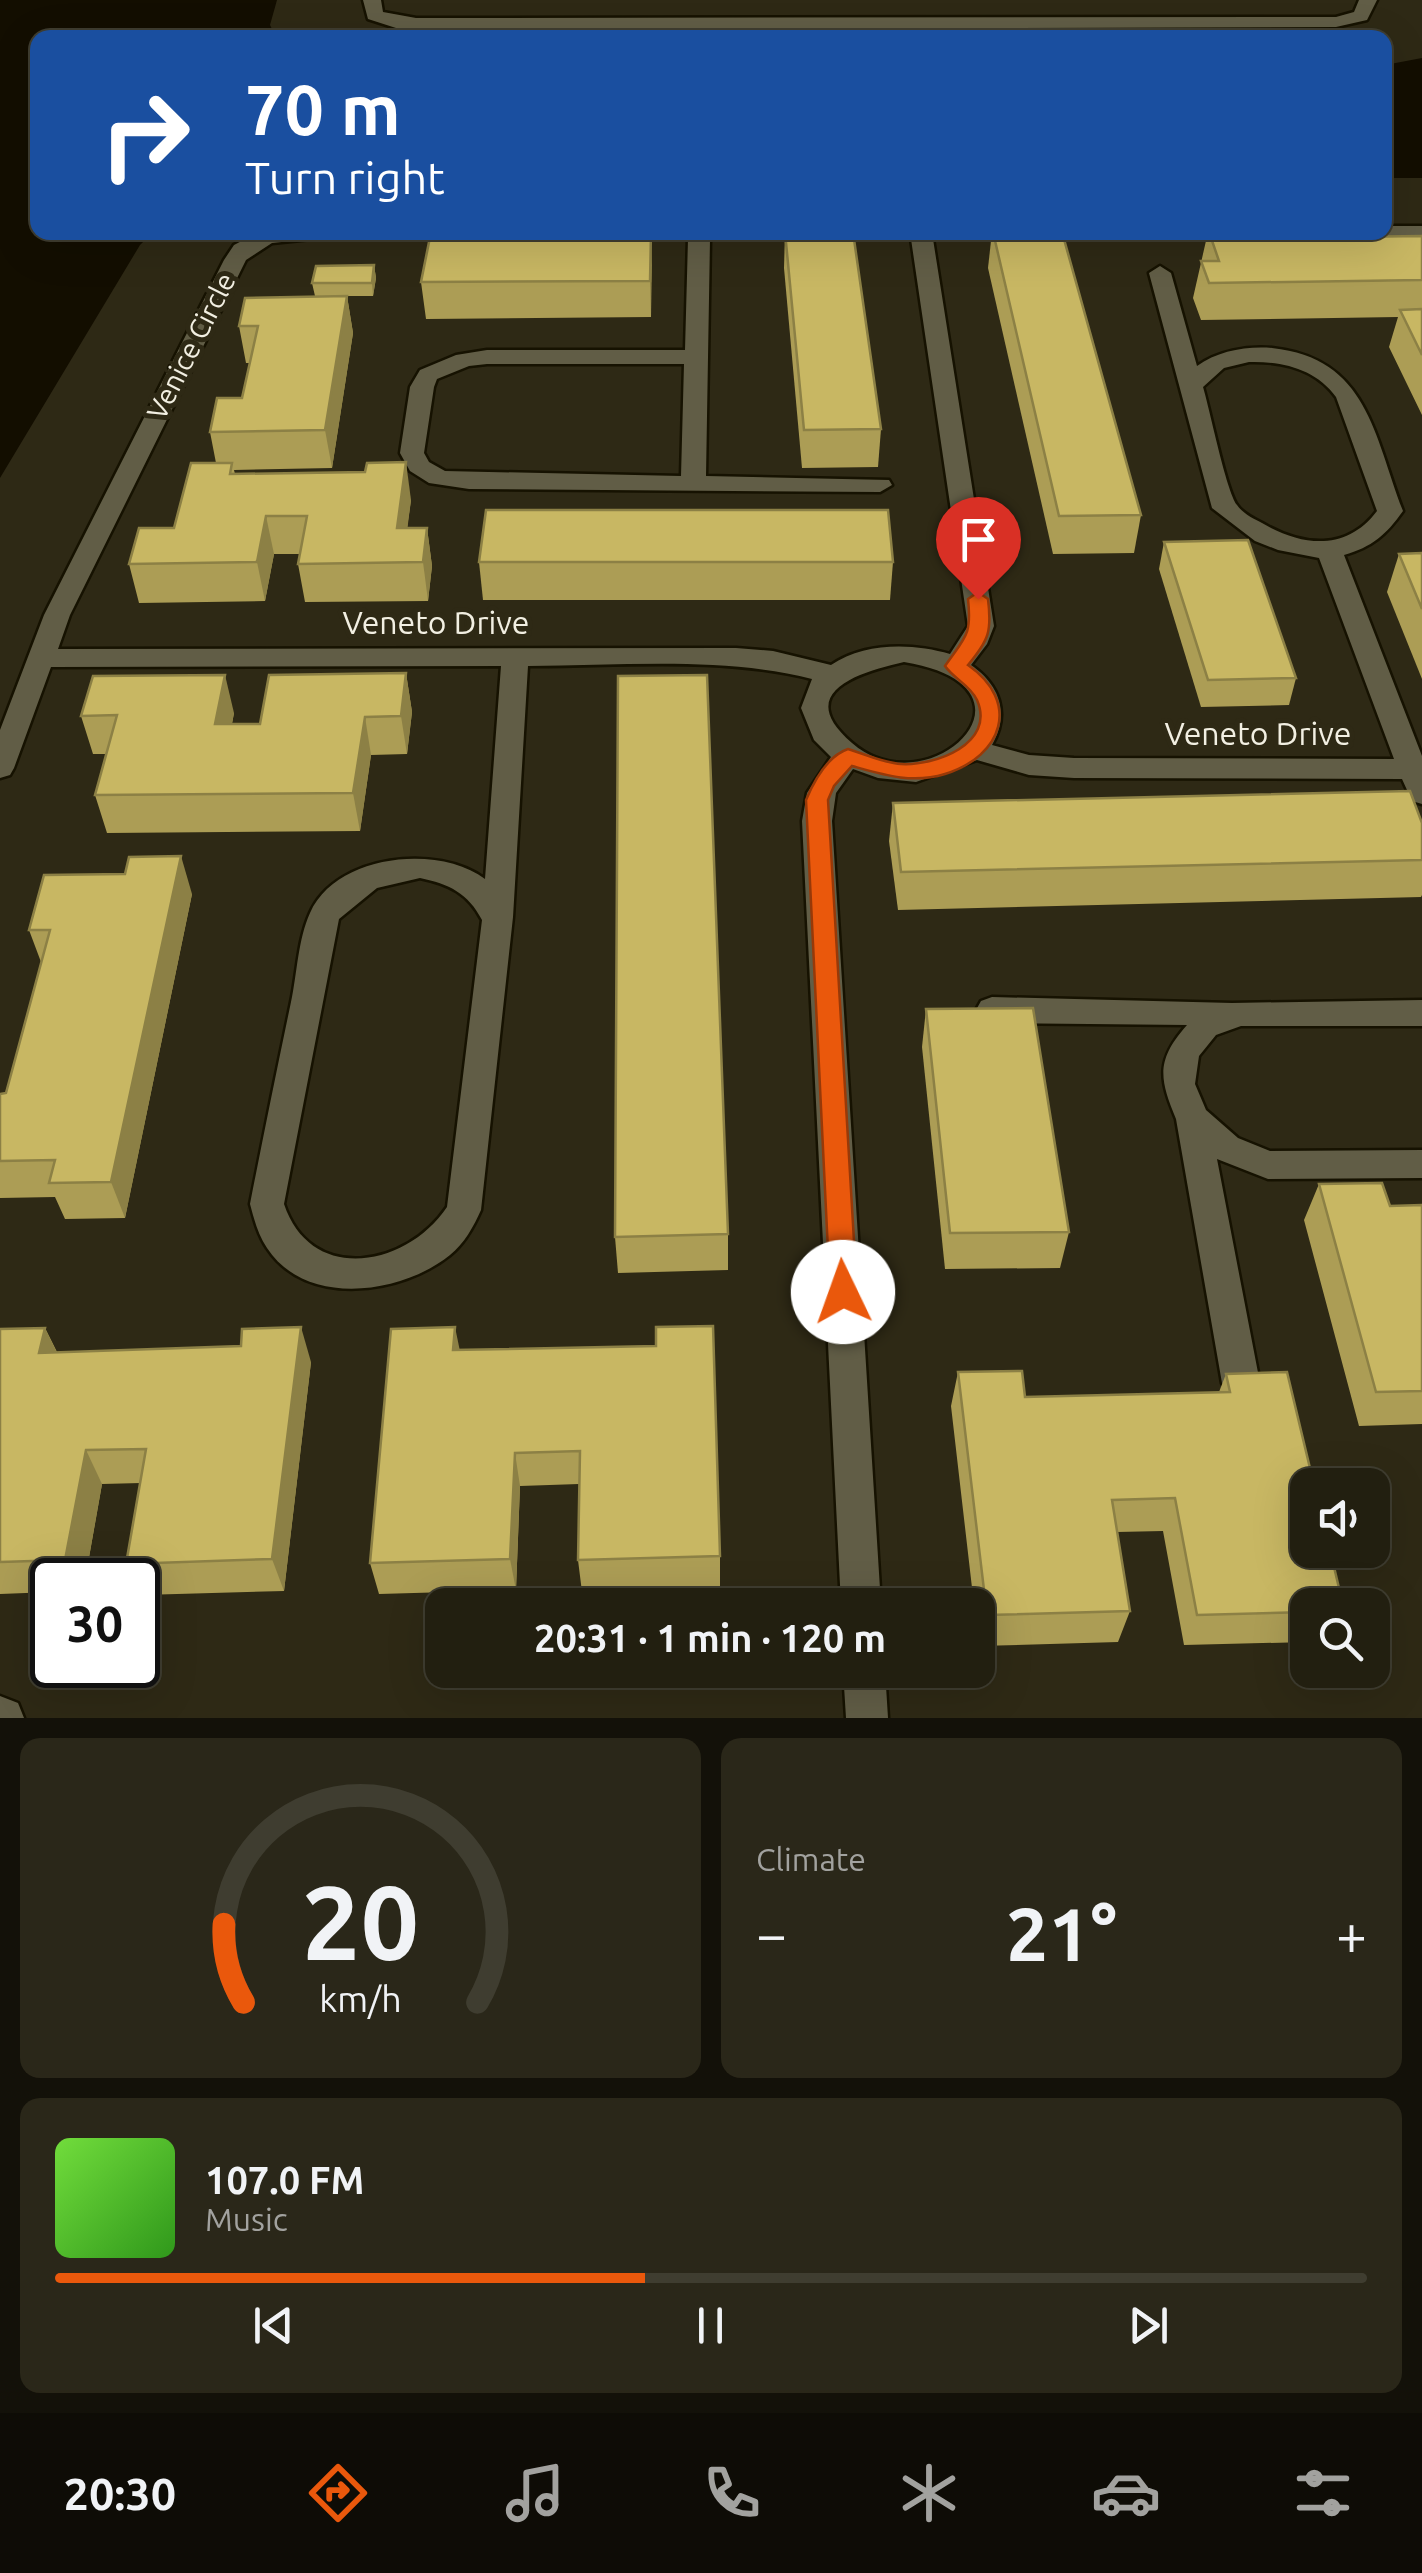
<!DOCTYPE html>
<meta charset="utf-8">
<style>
:root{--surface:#221f10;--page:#2a2719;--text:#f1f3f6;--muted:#a2a29f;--line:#3f3d30;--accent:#ea580c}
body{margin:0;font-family:Ubuntu,sans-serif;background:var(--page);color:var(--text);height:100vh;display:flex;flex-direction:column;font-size:38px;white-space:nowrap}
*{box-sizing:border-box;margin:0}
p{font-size:32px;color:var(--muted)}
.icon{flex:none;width:55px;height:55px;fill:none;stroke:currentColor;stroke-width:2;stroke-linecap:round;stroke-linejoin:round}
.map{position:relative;height:1718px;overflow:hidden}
.drawer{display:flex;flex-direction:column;gap:20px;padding:20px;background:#131109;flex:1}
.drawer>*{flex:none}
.banner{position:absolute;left:30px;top:30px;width:1362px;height:210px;border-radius:20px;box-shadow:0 10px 40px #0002,0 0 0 2px var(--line);background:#1a4fa0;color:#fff;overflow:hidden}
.fabs{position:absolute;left:1290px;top:1468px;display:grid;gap:20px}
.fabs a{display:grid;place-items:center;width:100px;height:100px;border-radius:20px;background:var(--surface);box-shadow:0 10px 40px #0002,0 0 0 2px var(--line);font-size:50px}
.speed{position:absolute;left:30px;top:1558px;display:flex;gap:20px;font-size:50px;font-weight:700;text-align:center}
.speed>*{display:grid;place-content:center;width:130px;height:130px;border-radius:50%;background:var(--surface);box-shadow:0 10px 40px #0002,0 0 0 2px var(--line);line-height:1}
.speed .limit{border:5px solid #111;border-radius:15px;background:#fff;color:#111}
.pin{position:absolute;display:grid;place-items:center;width:85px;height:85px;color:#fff;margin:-102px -42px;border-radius:50% 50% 50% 0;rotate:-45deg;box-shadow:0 0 10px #0007}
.pin .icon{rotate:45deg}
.me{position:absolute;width:110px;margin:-55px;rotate:357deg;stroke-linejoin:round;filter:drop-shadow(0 0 8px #0008)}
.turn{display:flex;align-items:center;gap:35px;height:210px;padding:0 50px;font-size:45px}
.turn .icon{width:130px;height:130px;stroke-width:2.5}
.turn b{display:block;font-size:70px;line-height:85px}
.big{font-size:75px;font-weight:700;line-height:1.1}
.drawer .tile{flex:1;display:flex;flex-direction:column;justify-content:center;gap:15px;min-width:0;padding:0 35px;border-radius:20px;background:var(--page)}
.drawer .dial{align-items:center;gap:0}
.dial svg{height:260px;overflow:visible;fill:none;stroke:var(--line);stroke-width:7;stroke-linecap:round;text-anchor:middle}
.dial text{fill:var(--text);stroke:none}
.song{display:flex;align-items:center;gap:30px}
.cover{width:120px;height:120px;border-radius:15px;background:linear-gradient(135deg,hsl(100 70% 55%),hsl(110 70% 35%))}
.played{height:10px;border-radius:5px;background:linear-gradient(90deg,var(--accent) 45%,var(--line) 45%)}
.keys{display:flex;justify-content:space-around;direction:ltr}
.heat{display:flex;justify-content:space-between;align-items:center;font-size:55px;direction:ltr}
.drawer .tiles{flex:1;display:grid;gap:20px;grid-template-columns:1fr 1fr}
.tile:last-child{grid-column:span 2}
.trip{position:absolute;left:425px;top:1588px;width:570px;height:100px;border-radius:20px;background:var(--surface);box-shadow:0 10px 40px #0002,0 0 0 2px var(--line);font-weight:700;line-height:100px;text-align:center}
.tabs{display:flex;height:160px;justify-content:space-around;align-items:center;background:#0e0c06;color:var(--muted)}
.tabs .icon{width:70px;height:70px}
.tabs .selected{color:var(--accent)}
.tabs b{font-size:45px;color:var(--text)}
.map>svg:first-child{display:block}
.water{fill:#130e00}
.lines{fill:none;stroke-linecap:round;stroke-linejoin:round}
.minor-casing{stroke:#161201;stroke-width:5}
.minor{fill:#615d46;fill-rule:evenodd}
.wall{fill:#ac9d55}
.shaded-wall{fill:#8c8045}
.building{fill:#c8b763;stroke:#8c8045;stroke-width:2.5}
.route{fill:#ea580c;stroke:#983908;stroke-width:2.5}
.labels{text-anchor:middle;stroke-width:10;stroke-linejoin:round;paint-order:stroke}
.far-street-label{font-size:28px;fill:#f2efe2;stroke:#2e2915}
.street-label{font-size:32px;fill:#f2efe2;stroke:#2e2915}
</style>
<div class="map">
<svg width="1422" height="1718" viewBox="0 0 1422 1718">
<rect width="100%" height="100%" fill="#2e2915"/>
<!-- water -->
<g class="water">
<path d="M 0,0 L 277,0 L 270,25 L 276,37 L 38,38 L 38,232 L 152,233 L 140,245 L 0,478 Z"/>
<path d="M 1422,58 L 1422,178 L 1385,178 L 1385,65 Z"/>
</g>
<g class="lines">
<defs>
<g id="minor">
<path d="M 363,0 L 381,0 L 383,12 L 416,18 L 1336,17 L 1354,12 L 1359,0 L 1377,0 L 1367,20 L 1336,27 L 416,30 L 396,28 L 368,19 Z"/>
<path d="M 1385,226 L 1422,226 L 1422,238 L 1377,237 L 1375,232 L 1385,232 Z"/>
<path d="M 259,232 L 1324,232 L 1314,238 L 933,239 L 994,626 L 987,644 L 971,665 C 1000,685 1010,714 992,745 L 1029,755 L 1074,758 L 1394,759 L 1319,558 L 1278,550 L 1255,541 L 1212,508 L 1149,273 L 1160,266 L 1171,273 L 1197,366 C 1218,351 1246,346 1272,348 C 1368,358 1374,436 1403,511 C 1386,535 1372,547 1344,555 L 1422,756 L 1422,804 L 1412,801 L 1402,779 L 1074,778 L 1029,775 L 977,760 L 916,782 L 878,778 L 853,769 L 836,793 L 832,821 L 881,1605 L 841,1605 L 802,821 L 807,793 L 831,757 L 814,740 L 801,708 L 812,679 C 721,656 622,666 528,666 L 513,917 L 481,1210 C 474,1226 464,1244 450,1255 C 402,1294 306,1308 267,1248 C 258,1235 254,1219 250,1204 C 263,1137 277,1069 291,1002 C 297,974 298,939 310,913 C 336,854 439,844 485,879 L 501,666 L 51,667 L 14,768 L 10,775 L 0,778 L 0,730 L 44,615 L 224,260 L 234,245 ZM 311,239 L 688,239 L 685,350 L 487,350 L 456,355 L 420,370 L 410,387 L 400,453 L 410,471 L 429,483 L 469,489 L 880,492 L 892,485 L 889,480 L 706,476 L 710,239 L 911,239 L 968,626 L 950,654 C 913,643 865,642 831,665 L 773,651 L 736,648 L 58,649 L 70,615 L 246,260 L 272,243 ZM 1249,362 C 1282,361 1316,369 1336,397 L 1377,511 C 1347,551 1303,547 1262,523 C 1254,519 1242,513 1237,505 C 1226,490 1210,410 1203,387 L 1224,368 ZM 487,364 L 684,364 L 681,476 L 445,471 L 429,462 L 424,453 L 434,387 L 437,379 L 469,366 ZM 904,662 C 1056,687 929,810 852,743 C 792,692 860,672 904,662 ZM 420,878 C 449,884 468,893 482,920 L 447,1207 C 407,1267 311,1285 284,1204 L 339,919 L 377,888 Z"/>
<path d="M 992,997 L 1232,1003 L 1422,1000 L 1422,1026 L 1241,1026 L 1216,1035 L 1199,1056 L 1195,1084 L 1206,1110 L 1238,1138 L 1270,1151 L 1422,1150 L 1422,1178 L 1268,1179 L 1217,1159 L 1260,1383 L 1254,1395 L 1241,1400 L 1228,1395 L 1222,1383 L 1176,1119 C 1159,1078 1156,1060 1187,1025 L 992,1023 L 981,1019 L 976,1010 L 981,1001 Z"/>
<path d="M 843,1670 L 885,1670 L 888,1718 L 846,1718 Z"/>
<path d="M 0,1696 L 18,1703 L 24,1718 L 0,1718 Z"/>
</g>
</defs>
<!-- minor casing -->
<use href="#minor" class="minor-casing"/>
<!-- minor -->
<use href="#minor" class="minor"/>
</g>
<!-- wall -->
<g class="wall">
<path d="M 431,232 L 482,232 L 483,239 L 600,239 L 651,232 L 651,317 L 426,319 L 421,282 Z"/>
<path d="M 785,232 L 881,429 L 878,467 L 802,468 L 784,268 Z"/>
<path d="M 992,232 L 1141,515 L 1134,553 L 1053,554 L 988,268 Z"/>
<path d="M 1208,232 L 1266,238 L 1422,236 L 1422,415 L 1389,347 L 1398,317 L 1201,320 L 1193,298 Z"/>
<path d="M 374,265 L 376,278 L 373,296 L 347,296 L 353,333 L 332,468 L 234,470 L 235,474 L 411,500 L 407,528 L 427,528 L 432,566 L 428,601 L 305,602 L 298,564 L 300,554 L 274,554 L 265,601 L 139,603 L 129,564 L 174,528 L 216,463 L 210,432 L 242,398 L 250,363 L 246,363 L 239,326 L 315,296 L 312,283 Z"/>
<path d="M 1164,542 L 1296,678 L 1289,705 L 1201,707 L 1159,569 Z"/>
<path d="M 1422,553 L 1422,679 L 1387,592 L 1399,554 Z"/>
<path d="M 479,562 L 893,562 L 890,600 L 483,600 Z"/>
<path d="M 406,673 L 412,712 L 407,754 L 371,755 L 360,831 L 107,833 L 95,795 L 106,754 L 93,754 L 81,716 L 234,713 L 232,724 L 260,724 Z"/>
<path d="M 893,803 L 1422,823 L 1422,895 L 1421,897 L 898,910 L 889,841 Z"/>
<path d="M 192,894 L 125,1218 L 65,1219 L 55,1197 L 0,1198 L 0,1094 L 6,1093 L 41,962 L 29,930 Z"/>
<path d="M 926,1009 L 1069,1232 L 1060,1268 L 945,1269 L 922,1047 Z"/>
<path d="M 1319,1184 L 1390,1206 L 1422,1205 L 1422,1424 L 1359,1426 L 1304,1220 Z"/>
<path d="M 728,1234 L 728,1270 L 618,1273 L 615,1237 Z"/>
<path d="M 45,1328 L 57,1352 L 311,1362 L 284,1591 L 142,1595 L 138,1587 L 138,1580 L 134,1580 L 126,1564 L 141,1483 L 102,1484 L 85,1580 L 52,1580 L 52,1592 L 0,1594 L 0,1329 Z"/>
<path d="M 656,1346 L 720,1556 L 720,1588 L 582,1592 L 578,1560 L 579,1484 L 520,1486 L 516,1590 L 379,1594 L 370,1563 L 460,1350 Z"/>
<path d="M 958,1372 L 1025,1397 L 1219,1392 L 1226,1374 L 1308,1605 L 1308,1642 L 1184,1645 L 1163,1531 L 1117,1532 L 1130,1611 L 1118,1642 L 979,1646 L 978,1605 L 974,1605 L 951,1406 Z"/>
</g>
<!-- shaded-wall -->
<g class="shaded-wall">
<path d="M 651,232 L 652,265 L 651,317 L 650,281 Z"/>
<path d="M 374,265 L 376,278 L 373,296 L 372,283 Z"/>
<path d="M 347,296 L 353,333 L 332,468 L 325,430 Z"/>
<path d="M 406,462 L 411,500 L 403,563 L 397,528 Z"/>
<path d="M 266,516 L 274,554 L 265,601 L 257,562 Z"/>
<path d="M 427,528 L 432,566 L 428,601 L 423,562 Z"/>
<path d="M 406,673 L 412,712 L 407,754 L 401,716 Z"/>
<path d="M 225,675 L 234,713 L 224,763 L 215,724 Z"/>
<path d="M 365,717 L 371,755 L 360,831 L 353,793 Z"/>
<path d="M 181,856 L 192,894 L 125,1218 L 111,1182 Z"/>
<path d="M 301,1327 L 311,1362 L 284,1591 L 272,1559 Z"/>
<path d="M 455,1327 L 462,1361 L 453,1350 Z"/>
<path d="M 45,1328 L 62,1363 L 39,1353 Z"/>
<path d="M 86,1450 L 102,1484 L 85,1580 L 76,1580 L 65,1560 Z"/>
<path d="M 515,1453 L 520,1486 L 516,1590 L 510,1559 Z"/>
</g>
<!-- building -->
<g class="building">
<path d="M 431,232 L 481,232 L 480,239 L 600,239 L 600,232 L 651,232 L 650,281 L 421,282 Z"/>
<path d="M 785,232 L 853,232 L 881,429 L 804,430 Z"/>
<path d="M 993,232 L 1062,232 L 1141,515 L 1059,516 Z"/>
<path d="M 1209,232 L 1264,232 L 1266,238 L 1422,236 L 1422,280 L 1209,283 L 1201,261 L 1219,261 Z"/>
<path d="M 374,265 L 372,283 L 312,283 L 316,266 Z"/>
<path d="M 347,296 L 325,430 L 210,432 L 217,398 L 242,398 L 258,326 L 239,326 L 245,298 Z"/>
<path d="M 1422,309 L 1422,355 L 1400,310 Z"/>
<path d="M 406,462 L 397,528 L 427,528 L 423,562 L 298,564 L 307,516 L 266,516 L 257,562 L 129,564 L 139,528 L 174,528 L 191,463 L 232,463 L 230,474 L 365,472 L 367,463 Z"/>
<path d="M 486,510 L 888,510 L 893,562 L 479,562 Z"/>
<path d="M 1248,540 L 1296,678 L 1208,680 L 1164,542 Z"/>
<path d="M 1422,553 L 1422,609 L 1399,554 Z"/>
<path d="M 406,673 L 401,716 L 365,717 L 353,793 L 95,795 L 117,715 L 81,716 L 93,676 L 225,675 L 215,724 L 260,724 L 269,675 Z"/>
<path d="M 707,675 L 728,1234 L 615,1237 L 618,676 Z"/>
<path d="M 1410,791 L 1422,823 L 1422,860 L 901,872 L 893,803 Z"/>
<path d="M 181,856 L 111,1182 L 49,1183 L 55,1160 L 0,1161 L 0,1094 L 6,1093 L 50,930 L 29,930 L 44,875 L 125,874 L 129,857 Z"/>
<path d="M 1033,1008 L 1069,1232 L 950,1233 L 926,1009 Z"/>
<path d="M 1382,1183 L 1390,1206 L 1422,1205 L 1422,1391 L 1376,1392 L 1319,1184 Z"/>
<path d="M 713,1326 L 720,1556 L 578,1560 L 580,1451 L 515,1453 L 510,1559 L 370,1563 L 391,1329 L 455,1327 L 453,1350 L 656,1346 L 656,1327 Z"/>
<path d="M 301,1327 L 272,1559 L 126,1564 L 146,1449 L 86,1450 L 65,1560 L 0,1562 L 0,1329 L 45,1328 L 39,1353 L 241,1346 L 242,1329 Z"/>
<path d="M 1022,1371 L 1025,1397 L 1230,1392 L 1226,1374 L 1287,1372 L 1314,1485 L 1308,1485 L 1308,1550 L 1330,1550 L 1343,1605 L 1308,1605 L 1308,1612 L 1197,1615 L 1175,1498 L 1112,1500 L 1130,1611 L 987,1615 L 958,1372 Z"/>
</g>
<!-- route -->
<path class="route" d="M 978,592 L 988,599 C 992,631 989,640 968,665 C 1021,702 1003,756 945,774 C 912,784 884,775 852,766 L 834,786 L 828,800 L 857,1292 L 853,1300 L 843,1304 L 834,1300 L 830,1292 L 806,800 C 814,781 827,756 848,749 C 865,754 884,763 901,764 C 935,766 996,744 977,700 C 970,685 954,679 945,666 C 965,637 972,636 968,599 Z"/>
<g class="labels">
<!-- far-street labels -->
<g class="far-street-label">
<text transform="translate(191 346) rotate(-63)" y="10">Venice Circle</text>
</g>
<!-- street labels -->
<g class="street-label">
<text x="436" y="634">Veneto Drive</text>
<text x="1258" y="745">Veneto Drive</text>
</g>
</g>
</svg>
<div class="fabs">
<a><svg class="icon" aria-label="sound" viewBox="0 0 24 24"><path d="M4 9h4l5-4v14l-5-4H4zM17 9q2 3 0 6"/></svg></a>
<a><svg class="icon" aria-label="search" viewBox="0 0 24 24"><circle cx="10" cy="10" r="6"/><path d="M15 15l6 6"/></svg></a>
</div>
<div class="speed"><div class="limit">30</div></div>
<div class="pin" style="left:978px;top:599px;background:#d93025"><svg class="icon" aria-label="arrive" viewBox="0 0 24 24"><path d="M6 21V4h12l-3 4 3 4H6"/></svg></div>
<svg class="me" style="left:843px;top:1292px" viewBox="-20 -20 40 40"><circle r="19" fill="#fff"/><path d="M0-13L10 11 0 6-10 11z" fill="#ea580c"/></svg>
<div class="trip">20:31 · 1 min · 120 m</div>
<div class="banner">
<div class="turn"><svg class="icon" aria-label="right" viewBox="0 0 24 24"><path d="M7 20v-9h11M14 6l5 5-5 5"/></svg><div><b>70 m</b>Turn right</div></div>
</div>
</div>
<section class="drawer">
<div class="tiles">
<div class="tile dial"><svg viewBox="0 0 100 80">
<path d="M14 69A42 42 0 1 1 86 69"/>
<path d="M14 69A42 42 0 0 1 8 45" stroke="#ea580c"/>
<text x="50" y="56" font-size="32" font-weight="700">20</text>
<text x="50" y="72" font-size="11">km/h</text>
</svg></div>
<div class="tile"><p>Climate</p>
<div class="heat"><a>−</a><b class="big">21°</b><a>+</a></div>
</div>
<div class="tile">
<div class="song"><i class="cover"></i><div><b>107.0 FM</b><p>Music</p></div></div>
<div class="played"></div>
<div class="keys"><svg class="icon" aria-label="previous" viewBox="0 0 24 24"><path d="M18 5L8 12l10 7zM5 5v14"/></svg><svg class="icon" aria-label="pause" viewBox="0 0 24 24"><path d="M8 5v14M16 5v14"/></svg><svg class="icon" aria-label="next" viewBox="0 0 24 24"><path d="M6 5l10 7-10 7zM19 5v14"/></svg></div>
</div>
</div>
</section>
<nav class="tabs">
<b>20:30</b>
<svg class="icon selected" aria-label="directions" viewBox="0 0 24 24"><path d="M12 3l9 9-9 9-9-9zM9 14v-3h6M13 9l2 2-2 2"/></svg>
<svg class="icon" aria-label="music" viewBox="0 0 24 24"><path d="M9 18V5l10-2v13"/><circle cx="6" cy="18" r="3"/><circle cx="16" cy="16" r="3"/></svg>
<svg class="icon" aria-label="phone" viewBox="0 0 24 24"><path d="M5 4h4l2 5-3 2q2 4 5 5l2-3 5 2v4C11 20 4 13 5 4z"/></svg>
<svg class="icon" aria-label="climate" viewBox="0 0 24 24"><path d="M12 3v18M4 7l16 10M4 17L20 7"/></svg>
<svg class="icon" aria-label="car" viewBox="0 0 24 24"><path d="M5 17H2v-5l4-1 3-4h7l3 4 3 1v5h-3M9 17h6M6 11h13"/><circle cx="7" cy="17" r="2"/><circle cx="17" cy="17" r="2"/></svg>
<svg class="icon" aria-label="filters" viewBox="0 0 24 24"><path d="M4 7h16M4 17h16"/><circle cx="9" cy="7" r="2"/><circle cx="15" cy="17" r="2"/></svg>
</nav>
